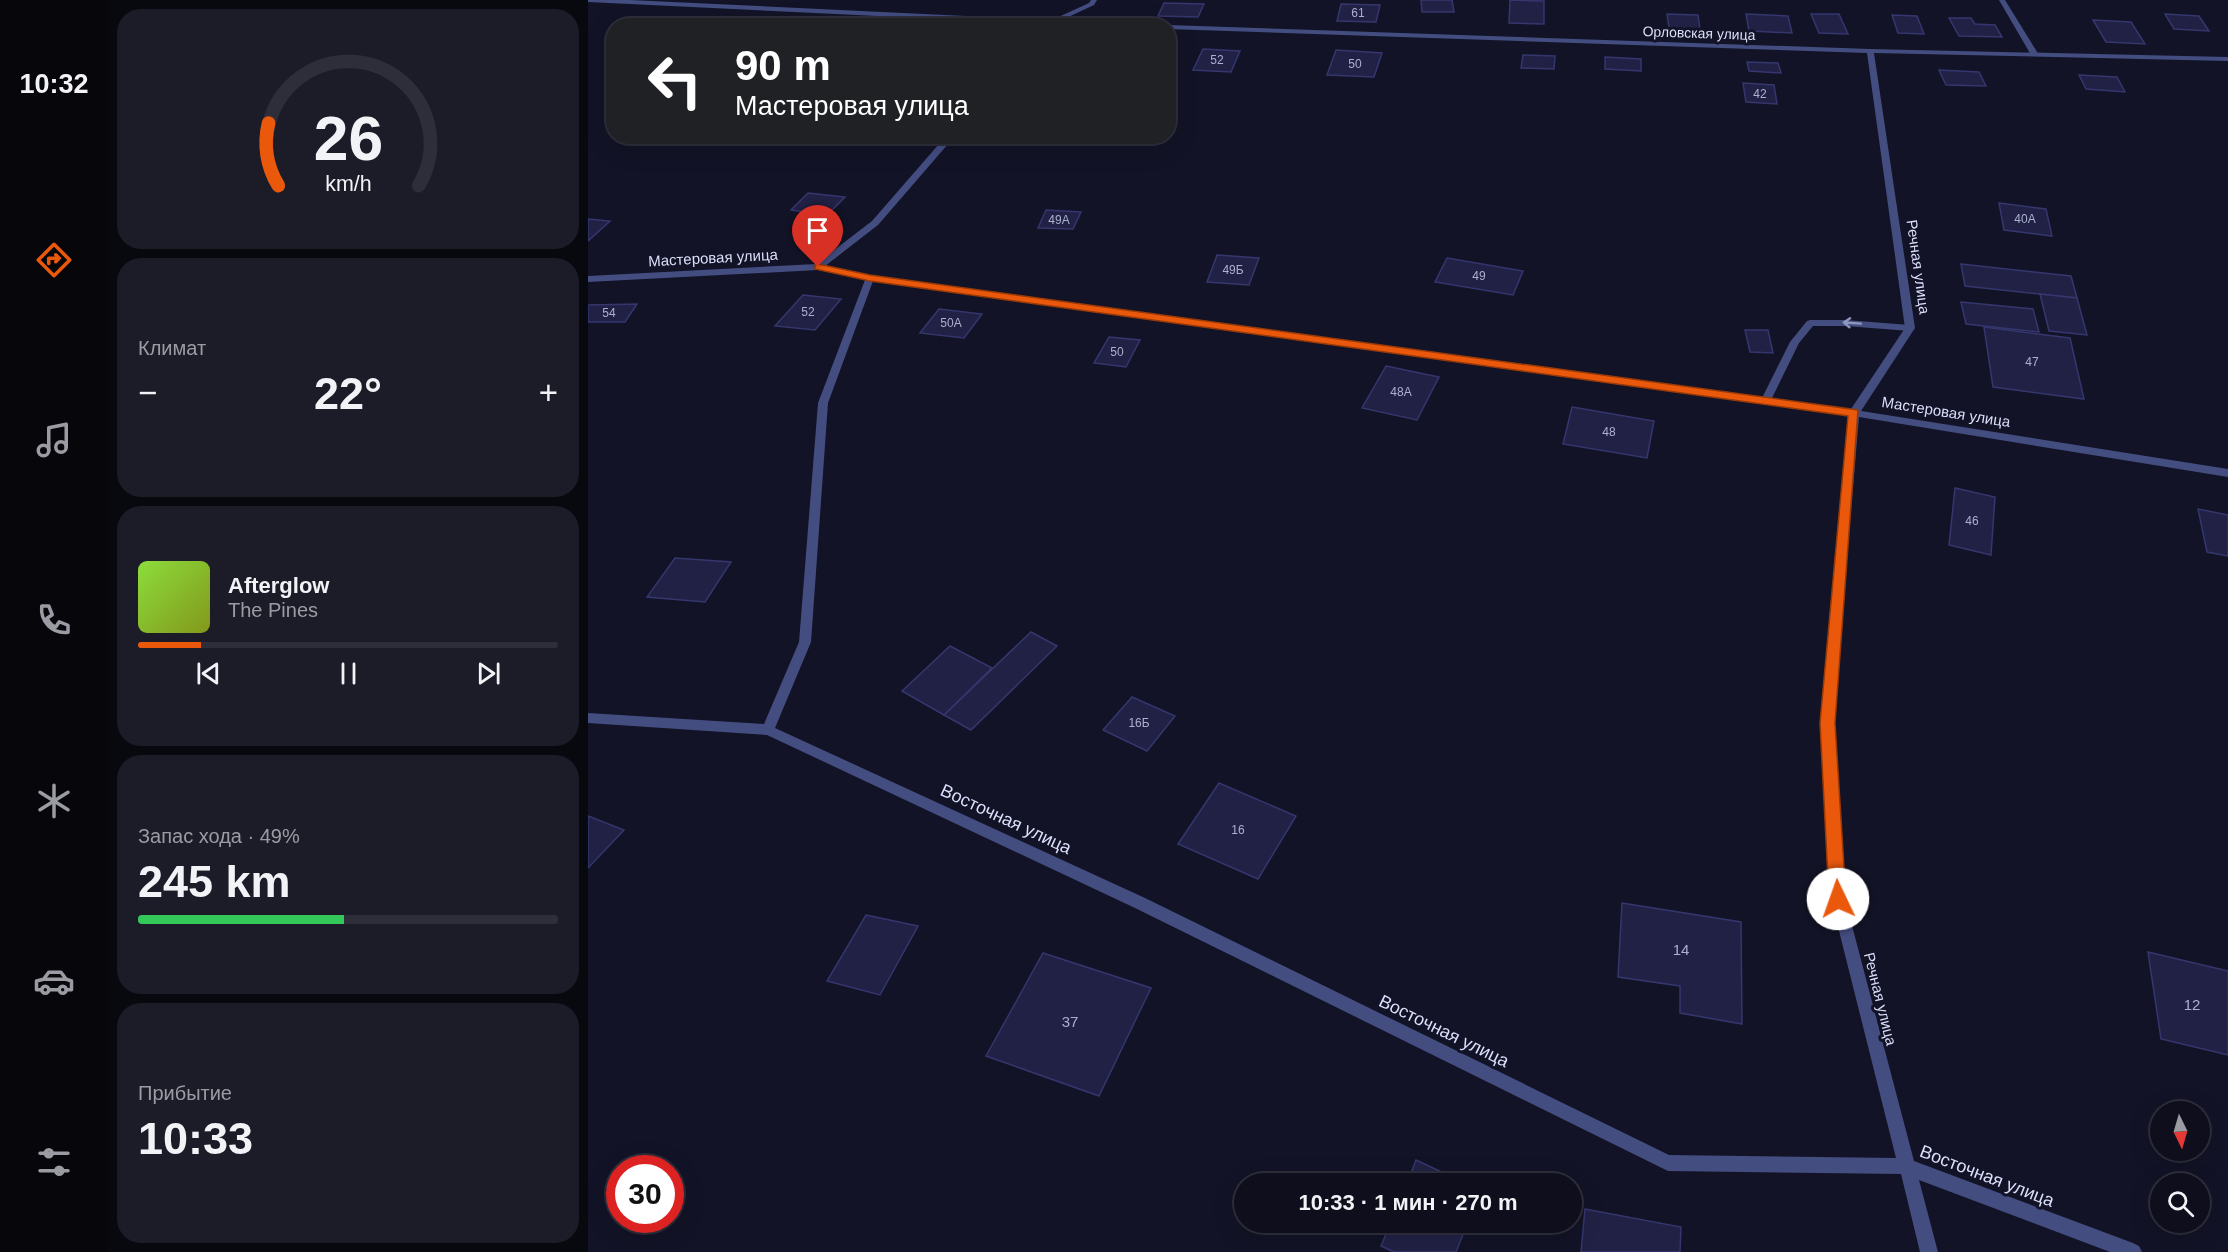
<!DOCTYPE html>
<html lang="ru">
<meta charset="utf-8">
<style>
:root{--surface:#0e0e1c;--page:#1c1c29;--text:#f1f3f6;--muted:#9b9ca3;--line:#2e2e3b;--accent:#ea580c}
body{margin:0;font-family:Arial,sans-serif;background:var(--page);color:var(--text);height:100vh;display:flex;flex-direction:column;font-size:22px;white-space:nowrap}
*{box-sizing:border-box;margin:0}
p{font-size:20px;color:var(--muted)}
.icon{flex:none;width:33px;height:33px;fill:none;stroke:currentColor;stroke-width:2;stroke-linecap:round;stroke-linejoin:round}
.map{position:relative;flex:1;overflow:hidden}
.side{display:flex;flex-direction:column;gap:9px;padding:9px;background:#08080f;width:480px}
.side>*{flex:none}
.banner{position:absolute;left:18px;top:18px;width:570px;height:126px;border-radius:24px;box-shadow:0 6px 24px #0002,0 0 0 2px var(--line);background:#202124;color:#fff;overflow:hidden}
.needle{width:39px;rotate:175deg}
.controls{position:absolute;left:1562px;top:1101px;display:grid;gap:12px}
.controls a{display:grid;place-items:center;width:60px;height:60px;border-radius:50%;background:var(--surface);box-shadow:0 6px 24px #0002,0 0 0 2px var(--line);font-size:30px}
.speed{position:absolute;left:18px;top:1155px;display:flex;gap:12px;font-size:30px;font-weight:700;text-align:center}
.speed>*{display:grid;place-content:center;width:78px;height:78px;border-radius:50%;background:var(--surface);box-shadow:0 6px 24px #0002,0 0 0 2px var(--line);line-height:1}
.speed .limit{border:9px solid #d22;background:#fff;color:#111}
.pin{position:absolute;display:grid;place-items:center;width:51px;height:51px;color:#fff;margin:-62px -26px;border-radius:50% 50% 50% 0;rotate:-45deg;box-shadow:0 0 6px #0007}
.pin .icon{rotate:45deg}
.me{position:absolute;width:66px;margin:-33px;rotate:357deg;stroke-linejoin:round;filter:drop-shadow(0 0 4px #0008)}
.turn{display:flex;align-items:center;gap:21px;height:126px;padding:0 30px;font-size:27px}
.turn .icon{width:78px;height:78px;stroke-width:2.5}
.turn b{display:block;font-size:42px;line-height:51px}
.big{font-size:45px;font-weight:800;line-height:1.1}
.side .widget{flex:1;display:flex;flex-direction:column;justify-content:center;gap:9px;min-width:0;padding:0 21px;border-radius:24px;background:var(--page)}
.side .dial{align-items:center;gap:0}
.dial svg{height:156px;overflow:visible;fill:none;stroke:var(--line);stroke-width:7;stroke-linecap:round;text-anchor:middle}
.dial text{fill:var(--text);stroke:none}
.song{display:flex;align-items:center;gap:18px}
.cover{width:72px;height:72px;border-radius:9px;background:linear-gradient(135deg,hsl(90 70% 55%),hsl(70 70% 35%))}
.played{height:6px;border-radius:3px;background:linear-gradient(90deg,var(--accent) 15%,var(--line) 15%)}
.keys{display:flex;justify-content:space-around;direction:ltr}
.heat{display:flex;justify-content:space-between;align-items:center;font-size:33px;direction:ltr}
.charge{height:9px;border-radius:4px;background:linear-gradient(90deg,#34c759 49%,var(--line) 0)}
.trip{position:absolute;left:646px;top:1173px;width:348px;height:60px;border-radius:30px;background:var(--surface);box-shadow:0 6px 24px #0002,0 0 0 2px var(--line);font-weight:800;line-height:60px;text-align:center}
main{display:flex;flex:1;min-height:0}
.dock{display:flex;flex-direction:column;width:108px;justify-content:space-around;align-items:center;background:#06060b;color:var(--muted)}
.dock .icon{width:42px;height:42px}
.dock .active{color:var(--accent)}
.dock b{font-size:27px;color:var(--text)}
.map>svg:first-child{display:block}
.building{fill:#212145;stroke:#35366e;stroke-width:1.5}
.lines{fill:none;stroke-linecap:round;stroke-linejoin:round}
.lane{fill:#434d80;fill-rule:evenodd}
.street{fill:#434d80;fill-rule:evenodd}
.oneway{stroke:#8f96be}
.route{fill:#ea580c;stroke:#983908;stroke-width:1.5}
.labels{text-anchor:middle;stroke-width:6;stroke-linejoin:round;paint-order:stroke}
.number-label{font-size:12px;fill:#acb0ce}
.far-street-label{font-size:14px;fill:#dbdffb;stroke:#121326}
.street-label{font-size:15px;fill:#dbdffb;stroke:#121326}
.near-number-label{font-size:15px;fill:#acb0ce}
.near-street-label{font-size:18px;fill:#dbdffb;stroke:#121326}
</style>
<main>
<nav class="dock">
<b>10:32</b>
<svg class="icon active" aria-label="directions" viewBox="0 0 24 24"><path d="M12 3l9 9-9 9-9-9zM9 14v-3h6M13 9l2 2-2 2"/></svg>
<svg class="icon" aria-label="music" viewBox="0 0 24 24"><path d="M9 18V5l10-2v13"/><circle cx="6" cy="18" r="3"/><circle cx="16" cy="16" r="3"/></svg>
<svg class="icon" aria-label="phone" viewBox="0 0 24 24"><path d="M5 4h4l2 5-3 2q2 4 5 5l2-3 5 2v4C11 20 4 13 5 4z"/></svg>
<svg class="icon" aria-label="climate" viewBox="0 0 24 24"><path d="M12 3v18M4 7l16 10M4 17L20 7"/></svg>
<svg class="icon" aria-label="car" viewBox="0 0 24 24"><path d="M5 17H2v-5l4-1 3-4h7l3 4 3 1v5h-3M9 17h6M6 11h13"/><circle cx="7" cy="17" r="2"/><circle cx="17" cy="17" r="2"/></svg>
<svg class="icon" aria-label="filters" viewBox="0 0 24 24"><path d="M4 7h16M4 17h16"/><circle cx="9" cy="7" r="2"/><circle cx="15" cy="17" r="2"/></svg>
</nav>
<section class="side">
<div class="widget dial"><svg viewBox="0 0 100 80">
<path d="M14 69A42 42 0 1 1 86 69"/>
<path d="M14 69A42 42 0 0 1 9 37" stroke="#ea580c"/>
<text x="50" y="56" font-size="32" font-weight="700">26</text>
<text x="50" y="72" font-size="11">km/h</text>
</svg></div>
<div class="widget"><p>Климат</p>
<div class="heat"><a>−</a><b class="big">22°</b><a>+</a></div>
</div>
<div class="widget">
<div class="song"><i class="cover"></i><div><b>Afterglow</b><p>The Pines</p></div></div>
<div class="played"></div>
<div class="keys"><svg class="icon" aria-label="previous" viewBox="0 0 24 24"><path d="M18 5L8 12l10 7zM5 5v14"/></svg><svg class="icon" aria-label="pause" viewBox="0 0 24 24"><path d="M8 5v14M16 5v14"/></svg><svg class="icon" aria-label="next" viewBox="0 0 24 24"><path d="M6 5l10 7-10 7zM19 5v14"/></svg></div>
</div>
<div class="widget"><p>Запас хода · 49%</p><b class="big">245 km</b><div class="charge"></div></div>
<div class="widget"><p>Прибытие</p><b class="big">10:33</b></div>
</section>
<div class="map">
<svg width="1640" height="1252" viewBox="0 0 1640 1252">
<rect width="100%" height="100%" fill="#121326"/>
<!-- building -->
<g class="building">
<path d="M 833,0 L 864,0 L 866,12 L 834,12 Z"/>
<path d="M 922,0 L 956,1 L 956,24 L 921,23 Z"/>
<path d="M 576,3 L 616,4 L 610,17 L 570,16 Z"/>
<path d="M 753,4 L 792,5 L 788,22 L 749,21 Z"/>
<path d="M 1079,14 L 1110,15 L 1112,29 L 1081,28 Z"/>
<path d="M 1158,14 L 1200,16 L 1204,33 L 1161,31 Z"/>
<path d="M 1223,14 L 1251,14 L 1260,34 L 1231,33 Z"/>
<path d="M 1577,14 L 1611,16 L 1621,31 L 1586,29 Z"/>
<path d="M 1304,15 L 1329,16 L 1336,34 L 1310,33 Z"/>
<path d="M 1361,18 L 1383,18 L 1387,24 L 1407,25 L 1414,37 L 1371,36 Z"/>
<path d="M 1505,20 L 1543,22 L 1557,44 L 1518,42 Z"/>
<path d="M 615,49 L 652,51 L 643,72 L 605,70 Z"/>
<path d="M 748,50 L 794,53 L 786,77 L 739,75 Z"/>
<path d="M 935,55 L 967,56 L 966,69 L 933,68 Z"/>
<path d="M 1017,57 L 1053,59 L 1053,71 L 1017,69 Z"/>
<path d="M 1159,62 L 1190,63 L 1193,73 L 1161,71 Z"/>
<path d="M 1351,70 L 1391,72 L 1398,86 L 1358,85 Z"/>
<path d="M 1491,75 L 1529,77 L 1537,92 L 1498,89 Z"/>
<path d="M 1155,83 L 1186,85 L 1189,104 L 1158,102 Z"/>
<path d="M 220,193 L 257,197 L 239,215 L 203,210 Z"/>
<path d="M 1411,203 L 1458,209 L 1464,236 L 1416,230 Z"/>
<path d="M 458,210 L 493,212 L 485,229 L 450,228 Z"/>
<path d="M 0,219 L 22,221 L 0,241 Z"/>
<path d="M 629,255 L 671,258 L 661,285 L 619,282 Z"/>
<path d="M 859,258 L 935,271 L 925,295 L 847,282 Z"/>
<path d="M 1373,264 L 1483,276 L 1489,298 L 1377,286 Z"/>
<path d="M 1452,294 L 1489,298 L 1499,335 L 1461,331 Z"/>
<path d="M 215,295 L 253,299 L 227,330 L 187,326 Z"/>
<path d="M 1373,302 L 1445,309 L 1451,332 L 1378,324 Z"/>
<path d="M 49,304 L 37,322 L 0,322 L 0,305 Z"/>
<path d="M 351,309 L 394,314 L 376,338 L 332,333 Z"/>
<path d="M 1396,327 L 1482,338 L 1496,399 L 1405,387 Z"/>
<path d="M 1157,330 L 1180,330 L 1185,353 L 1162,352 Z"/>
<path d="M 521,337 L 552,340 L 538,367 L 506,363 Z"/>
<path d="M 798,366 L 851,377 L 829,420 L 774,408 Z"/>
<path d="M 984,407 L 1066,421 L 1059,458 L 975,444 Z"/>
<path d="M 1367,488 L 1407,497 L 1403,555 L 1361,545 Z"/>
<path d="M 1610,509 L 1640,515 L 1640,556 L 1619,552 Z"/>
<path d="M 87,558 L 143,562 L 117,602 L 59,597 Z"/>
<path d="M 443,632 L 469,646 L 383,730 L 356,715 Z"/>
<path d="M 362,646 L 404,668 L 356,715 L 314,691 Z"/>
<path d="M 544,697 L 587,716 L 559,751 L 515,730 Z"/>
<path d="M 631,783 L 708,816 L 670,879 L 590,844 Z"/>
<path d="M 0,816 L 36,830 L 0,868 Z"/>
<path d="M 1034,903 L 1153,922 L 1154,1024 L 1092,1013 L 1092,986 L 1030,977 Z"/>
<path d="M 278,915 L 330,926 L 292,995 L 239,981 Z"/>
<path d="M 1560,952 L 1640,971 L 1640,1055 L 1573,1039 Z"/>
<path d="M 455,953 L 563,988 L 511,1096 L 398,1056 Z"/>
<path d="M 828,1160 L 879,1184 L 819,1184 Z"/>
<path d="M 997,1209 L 1093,1227 L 1092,1252 L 993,1252 Z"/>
<path d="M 803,1222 L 880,1222 L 868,1252 L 806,1252 L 793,1246 Z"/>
</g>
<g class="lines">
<!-- lane -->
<g class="lane">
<path d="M 1411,0 L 1417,0 L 1451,55 L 1449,56 L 1443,55 Z"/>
<path d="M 1222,320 L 1257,320 L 1322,325 L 1327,328 L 1322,331 L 1257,326 L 1225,326 L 1211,343 L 1182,402 L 1174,402 L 1173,400 L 1202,342 L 1219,321 Z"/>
</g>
<!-- street -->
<g class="street">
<path d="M 0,0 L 42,0 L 464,20 L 501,3 L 503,0 L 509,0 L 506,5 L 474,20 L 554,26 L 497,26 L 0,2 Z"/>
<path d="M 580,25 L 1282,49 L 1640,57 L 1640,61 L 1286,53 L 1327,328 L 1273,411 L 1640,469 L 1640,477 L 1271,417 L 1245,723 L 1257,899 L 1326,1161 L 1545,1243 L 1551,1246 L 1554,1252 L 1522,1252 L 1331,1180 L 1350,1252 L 1332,1252 L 1313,1174 L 1080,1171 L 547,908 L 179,735 L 0,723 L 0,713 L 176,724 L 211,642 L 230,403 L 277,280 L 230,270 L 0,282 L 0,276 L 228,264 L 284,221 L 358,136 L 367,136 L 290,225 L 237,266 L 282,275 L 1263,409 L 1317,328 L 1279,53 L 580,29 L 580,26 L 578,26 ZM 285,281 L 1261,416 L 1233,723 L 1243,899 L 1308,1158 L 1081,1155 L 557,898 L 187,728 L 223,642 L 240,403 Z"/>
</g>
</g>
<!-- one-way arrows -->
<defs><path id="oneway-shaft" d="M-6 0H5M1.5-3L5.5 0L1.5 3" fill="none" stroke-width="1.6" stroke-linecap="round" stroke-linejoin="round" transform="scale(1.5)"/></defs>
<use class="oneway" href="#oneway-shaft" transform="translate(1264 323) rotate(-176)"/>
<!-- route -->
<path class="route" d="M 230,264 L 282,275 L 1270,410 L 1247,723 L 1258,899 L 1255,904 L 1250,906 L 1244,904 L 1241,899 L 1232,723 L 1260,416 L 282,281 L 227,269 L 227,265 Z"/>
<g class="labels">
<!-- number labels -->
<g class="number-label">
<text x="770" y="17">61</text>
<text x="629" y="64">52</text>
<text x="767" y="68">50</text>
<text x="1172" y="98">42</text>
<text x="1437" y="223">40А</text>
<text x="471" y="224">49А</text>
<text x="645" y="274">49Б</text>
<text x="891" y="280">49</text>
<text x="220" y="316">52</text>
<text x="21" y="317">54</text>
<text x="363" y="327">50А</text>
<text x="529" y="356">50</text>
<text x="1444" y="366">47</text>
<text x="813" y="396">48А</text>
<text x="1021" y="436">48</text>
<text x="1384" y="525">46</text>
<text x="551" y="727">16Б</text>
<text x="650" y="834">16</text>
</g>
<!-- far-street labels -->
<g class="far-street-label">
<text transform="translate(1111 33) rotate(2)" y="5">Орловская улица</text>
</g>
<!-- street labels -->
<g class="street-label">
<text transform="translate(125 258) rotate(-3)" y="5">Мастеровая улица</text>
<text transform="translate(1330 267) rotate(82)" y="5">Речная улица</text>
<text transform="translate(1358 412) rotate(9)" y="5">Мастеровая улица</text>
<text transform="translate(1292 999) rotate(76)" y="5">Речная улица</text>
</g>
<!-- near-number labels -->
<g class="near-number-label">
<text x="1093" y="955">14</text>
<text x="1604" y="1010">12</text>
<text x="482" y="1027">37</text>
</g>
<!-- near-street labels -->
<g class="near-street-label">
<text transform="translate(418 819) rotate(25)" y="6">Восточная улица</text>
<text transform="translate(856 1031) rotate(26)" y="6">Восточная улица</text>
<text transform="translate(1399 1176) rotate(21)" y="6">Восточная улица</text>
</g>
</g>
</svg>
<div class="controls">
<a><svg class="needle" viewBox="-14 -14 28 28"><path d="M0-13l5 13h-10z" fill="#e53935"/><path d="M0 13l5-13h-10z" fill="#9b9ca3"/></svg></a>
<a><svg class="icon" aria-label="search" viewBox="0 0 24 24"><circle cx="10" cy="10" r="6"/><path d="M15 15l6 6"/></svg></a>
</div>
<div class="speed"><div class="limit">30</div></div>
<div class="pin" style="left:230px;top:267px;background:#d93025"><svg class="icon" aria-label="arrive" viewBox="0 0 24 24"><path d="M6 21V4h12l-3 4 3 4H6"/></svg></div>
<svg class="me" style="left:1250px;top:899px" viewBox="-20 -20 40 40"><circle r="19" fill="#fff"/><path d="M0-13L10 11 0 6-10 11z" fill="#ea580c"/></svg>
<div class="trip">10:33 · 1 мин · 270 m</div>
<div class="banner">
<div class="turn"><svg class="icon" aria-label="left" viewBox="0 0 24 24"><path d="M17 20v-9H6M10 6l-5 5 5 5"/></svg><div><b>90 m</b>Мастеровая улица</div></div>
</div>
</div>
</main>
